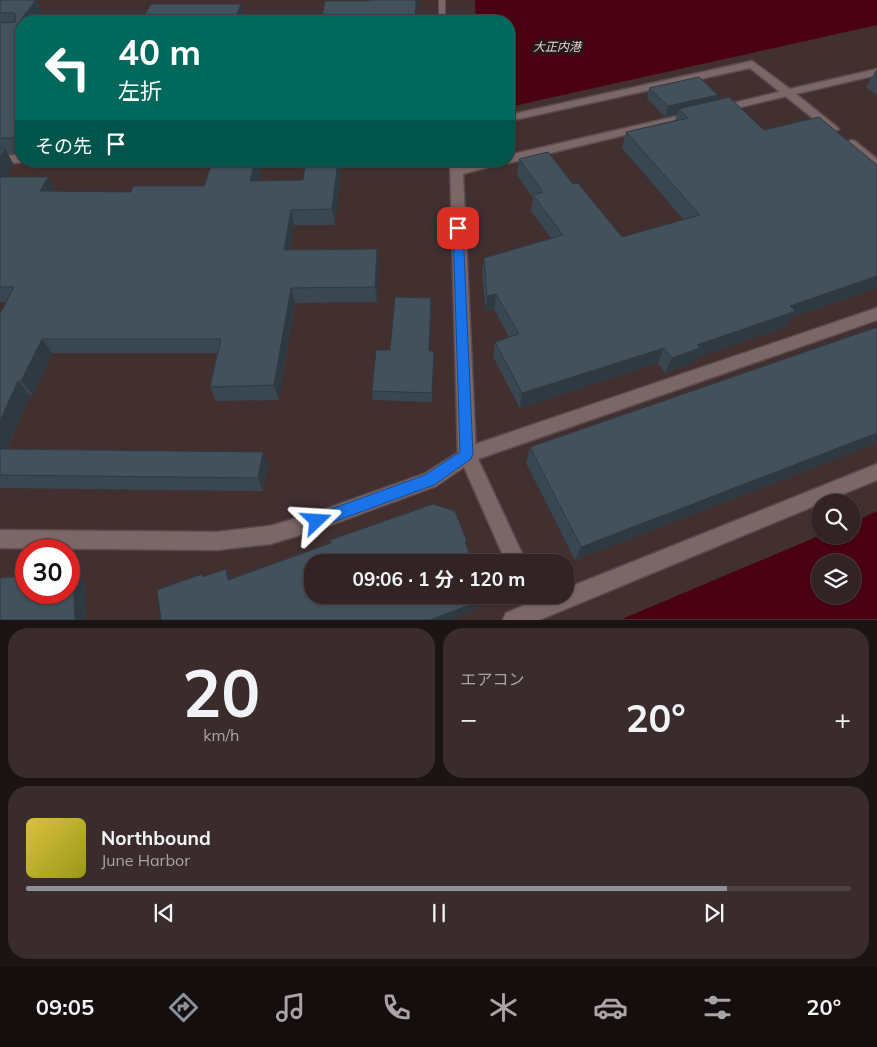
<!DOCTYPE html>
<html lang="ja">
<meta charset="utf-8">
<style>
:root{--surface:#322425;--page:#3a2c2d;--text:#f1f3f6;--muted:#a8a4a7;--line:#4d4142;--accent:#8c9099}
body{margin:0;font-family:Mulish,"Noto Sans JP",sans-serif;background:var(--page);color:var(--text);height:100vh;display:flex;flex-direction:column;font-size:19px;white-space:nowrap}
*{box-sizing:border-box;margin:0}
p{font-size:16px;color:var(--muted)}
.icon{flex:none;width:28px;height:28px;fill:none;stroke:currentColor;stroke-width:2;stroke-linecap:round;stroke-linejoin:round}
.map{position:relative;height:620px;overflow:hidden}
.panel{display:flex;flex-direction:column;gap:8px;padding:8px;background:#1c1414;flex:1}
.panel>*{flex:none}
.banner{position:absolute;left:15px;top:15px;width:500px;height:152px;border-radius:20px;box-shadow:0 1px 4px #0004,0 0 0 1px var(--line);background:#00695c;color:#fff;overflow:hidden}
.buttons{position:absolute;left:811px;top:494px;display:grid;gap:10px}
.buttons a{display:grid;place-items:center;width:50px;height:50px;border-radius:50%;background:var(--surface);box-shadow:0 1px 4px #0004,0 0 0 1px var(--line);font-size:25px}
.speed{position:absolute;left:15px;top:539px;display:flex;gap:10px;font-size:25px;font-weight:700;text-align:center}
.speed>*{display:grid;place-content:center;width:65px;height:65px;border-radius:50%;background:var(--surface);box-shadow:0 1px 4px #0004,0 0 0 1px var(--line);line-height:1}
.speed .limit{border:8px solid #d22;background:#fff;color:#111}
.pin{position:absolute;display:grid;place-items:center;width:42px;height:42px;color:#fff;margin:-21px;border-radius:10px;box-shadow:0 2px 8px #0006}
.me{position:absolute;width:55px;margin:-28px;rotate:70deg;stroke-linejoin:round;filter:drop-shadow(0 0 4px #0008)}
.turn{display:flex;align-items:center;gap:18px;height:105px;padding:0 20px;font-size:22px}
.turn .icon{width:65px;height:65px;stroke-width:2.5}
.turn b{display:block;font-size:35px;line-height:42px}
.then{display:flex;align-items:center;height:48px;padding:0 20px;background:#0003;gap:10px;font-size:19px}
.big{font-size:38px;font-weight:700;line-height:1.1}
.panel .card{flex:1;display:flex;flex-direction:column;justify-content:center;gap:8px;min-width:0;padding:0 18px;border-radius:20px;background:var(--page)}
.panel .dial{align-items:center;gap:0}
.dial b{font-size:65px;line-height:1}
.song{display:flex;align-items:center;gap:15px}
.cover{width:60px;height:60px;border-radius:8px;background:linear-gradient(135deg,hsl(50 70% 55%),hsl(60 70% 35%))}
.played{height:5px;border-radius:2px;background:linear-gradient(90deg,var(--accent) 85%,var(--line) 85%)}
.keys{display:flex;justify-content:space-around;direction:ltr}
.heat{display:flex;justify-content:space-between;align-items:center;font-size:28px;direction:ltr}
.panel .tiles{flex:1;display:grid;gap:8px;grid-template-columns:1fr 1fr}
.card:last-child{grid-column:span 2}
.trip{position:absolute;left:304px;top:554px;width:270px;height:50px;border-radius:20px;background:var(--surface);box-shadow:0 1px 4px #0004,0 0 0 1px var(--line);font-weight:700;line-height:50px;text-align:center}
.menu{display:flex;height:80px;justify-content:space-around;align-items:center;background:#140e0f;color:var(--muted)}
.menu .icon{width:35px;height:35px}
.menu .current{color:var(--accent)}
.menu b{font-size:22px;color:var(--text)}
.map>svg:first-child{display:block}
.water{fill:#4a0112;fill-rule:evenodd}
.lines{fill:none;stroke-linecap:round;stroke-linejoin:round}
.lane-casing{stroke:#5b4c4d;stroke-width:2}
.street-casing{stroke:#5b4c4d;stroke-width:3}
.secondary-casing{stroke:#5b4c4d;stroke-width:3}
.lane{fill:#7c6768;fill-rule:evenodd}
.street{fill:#7c6768;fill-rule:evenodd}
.secondary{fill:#7c6768;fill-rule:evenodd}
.wall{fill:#3a4650}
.shaded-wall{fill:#2f3941}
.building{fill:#43515d;stroke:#2f3941}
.route{fill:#1a73e8;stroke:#114b97}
.labels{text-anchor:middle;stroke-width:5;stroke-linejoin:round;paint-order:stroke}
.far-water-label{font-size:12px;font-style:italic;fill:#f0d4d5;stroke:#231b1b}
</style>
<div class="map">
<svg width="877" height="620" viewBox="0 0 877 620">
<rect width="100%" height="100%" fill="#423031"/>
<!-- water -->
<g class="water">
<path d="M 475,0 L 877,0 L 877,25 L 509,107 L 509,21 L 476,21 Z"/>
<path d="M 877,511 L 877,619 L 622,619 L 821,535 L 852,535 L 853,522 ZM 820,562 L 852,562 L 852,595 L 820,595 Z"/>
</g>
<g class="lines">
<defs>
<rect id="lane" x="439" y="0" width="6" height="21"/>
<g id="street">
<path d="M 752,61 L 790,89 L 877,69 L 877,75 L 796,94 L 837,127 L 839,129 L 833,133 L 829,131 L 750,68 L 509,121 L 509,115 Z"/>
<path d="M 851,140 L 855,141 L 877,159 L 877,169 L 873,168 L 847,147 L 845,144 Z"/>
<path d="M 877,308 L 877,320 L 478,459 L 526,562 L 506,562 L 464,467 L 436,486 L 317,530 L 270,544 L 217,550 L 0,548 L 0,530 L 217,532 L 270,526 L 317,512 L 424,474 L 467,447 Z"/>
<path d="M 877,464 L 877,480 L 539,620 L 503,620 L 506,613 L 525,605 L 521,595 L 541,595 L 543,598 L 550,595 L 565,595 L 565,589 Z"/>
</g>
<g id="secondary">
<path d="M 787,90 L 791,91 L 793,93 L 791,95 L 717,113 L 711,110 L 713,108 Z"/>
<path d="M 695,112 L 699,113 L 701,115 L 699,117 L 509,163 L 506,162 L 463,174 L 476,455 L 473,461 L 467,463 L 461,461 L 458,455 L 450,161 L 462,161 L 462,166 L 483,161 L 509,161 L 509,155 Z"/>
<path d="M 21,155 L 21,161 L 25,162 L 0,164 L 0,156 Z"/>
</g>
</defs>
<!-- lane casing -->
<use href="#lane" class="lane-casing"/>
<!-- street casing -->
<use href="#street" class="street-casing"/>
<!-- secondary casing -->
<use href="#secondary" class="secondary-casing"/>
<!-- lane -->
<use href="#lane" class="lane"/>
<!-- street -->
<use href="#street" class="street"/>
<!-- secondary -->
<use href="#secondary" class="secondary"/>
</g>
<!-- wall -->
<g class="wall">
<path d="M 0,0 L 38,3 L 43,14 L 21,21 L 21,153 L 8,154 L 14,165 L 6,177 L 48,177 L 56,192 L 131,192 L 204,186 L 213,161 L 263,161 L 258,181 L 303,180 L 339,161 L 341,172 L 335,225 L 294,225 L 290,250 L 377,249 L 379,265 L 377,302 L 295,303 L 279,400 L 216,401 L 210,387 L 217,353 L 52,353 L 33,395 L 30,395 L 7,449 L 263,452 L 268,465 L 263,491 L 0,488 L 0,314 L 6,302 L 0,302 Z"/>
<path d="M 876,70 L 877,70 L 877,95 L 866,88 Z"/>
<path d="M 649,88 L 718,95 L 716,100 L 764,130 L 877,165 L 877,288 L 792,317 L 786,327 L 695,358 L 693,363 L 665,373 L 658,363 L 520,408 L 493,357 L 495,342 L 509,337 L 494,309 L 486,312 L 482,274 L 484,258 L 551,238 L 531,211 L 533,198 L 517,175 L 519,159 L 573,184 L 622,237 L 684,220 L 622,148 L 626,132 L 675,120 L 677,114 L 665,117 L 647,98 Z"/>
<path d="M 432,308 L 429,351 L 434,351 L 432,402 L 373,400 L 372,391 L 390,350 Z"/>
<path d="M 877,327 L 877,443 L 575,560 L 526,463 L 530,447 Z"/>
</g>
<!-- shaded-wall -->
<g class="shaded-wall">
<path d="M 22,0 L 40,0 L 38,3 L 43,14 L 38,21 L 21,21 L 21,35 L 16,26 Z"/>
<path d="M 416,0 L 419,0 L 419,7 L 416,9 L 416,21 L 415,21 Z"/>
<path d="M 241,4 L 244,18 L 243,21 L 234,21 Z"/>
<path d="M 718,95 L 715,105 L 679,109 L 677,114 L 665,117 L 668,106 Z"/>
<path d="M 16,133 L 21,142 L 21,153 L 13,138 Z"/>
<path d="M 5,149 L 14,165 L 0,187 L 0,157 Z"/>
<path d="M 255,161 L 263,161 L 254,196 L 250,181 Z"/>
<path d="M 338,161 L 339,161 L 341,172 L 335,225 L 332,209 Z"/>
<path d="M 48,177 L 56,193 L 40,191 Z"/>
<path d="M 291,210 L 294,225 L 287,266 L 284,250 Z"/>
<path d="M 377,249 L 379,265 L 377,302 L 375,287 Z"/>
<path d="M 877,276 L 877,288 L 792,317 L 786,327 L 695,358 L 693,363 L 665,373 L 672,358 L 697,345 L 790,306 Z"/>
<path d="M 291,288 L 295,303 L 279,400 L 274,385 Z"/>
<path d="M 496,294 L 494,309 L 486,312 L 487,296 Z"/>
<path d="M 431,298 L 432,308 L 429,361 L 429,351 Z"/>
<path d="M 42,339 L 52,353 L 33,395 L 21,381 Z"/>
<path d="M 664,348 L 658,363 L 520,408 L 522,393 Z"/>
<path d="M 434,351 L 434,361 L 432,402 L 432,393 Z"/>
<path d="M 18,381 L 30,395 L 1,462 L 0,461 L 0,421 Z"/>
<path d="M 877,433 L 877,443 L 575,560 L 581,547 Z"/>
<path d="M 263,452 L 268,465 L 263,491 L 258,478 Z"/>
<path d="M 226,569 L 232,578 L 234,588 L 228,580 Z"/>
<path d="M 73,572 L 85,582 L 86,620 L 75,620 Z"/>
<path d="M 480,595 L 482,595 L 482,596 L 476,610 L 450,620 L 430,620 Z"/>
</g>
<!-- building -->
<g class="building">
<path d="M 0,0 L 36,0 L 16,26 L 21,26 L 21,133 L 16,133 L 13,138 L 0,138 L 0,23 L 15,22 L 16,15 L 14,13 L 0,13 Z"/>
<path d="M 369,0 L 416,0 L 415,21 L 321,21 L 325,1 L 369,1 Z"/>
<path d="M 151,4 L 241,4 L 234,21 L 141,21 Z"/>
<path d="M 699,77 L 718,95 L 668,106 L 649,88 Z"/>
<path d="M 729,97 L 764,130 L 819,117 L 877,165 L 877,276 L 790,306 L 796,311 L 697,345 L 700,348 L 672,358 L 664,348 L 522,393 L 495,342 L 519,334 L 496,294 L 487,296 L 484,258 L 563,235 L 533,195 L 543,192 L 519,159 L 548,152 L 573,184 L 578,183 L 622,237 L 700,215 L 626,132 L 688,118 L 679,109 Z"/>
<path d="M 0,149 L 5,149 L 0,157 Z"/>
<path d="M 213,161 L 255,161 L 250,181 L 303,180 L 306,161 L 338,161 L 332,209 L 291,210 L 284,250 L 377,249 L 375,287 L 291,288 L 274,385 L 210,387 L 221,339 L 42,339 L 21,381 L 18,381 L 0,421 L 0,314 L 14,287 L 0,287 L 0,177 L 48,177 L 40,191 L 131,192 L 133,186 L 204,186 Z"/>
<path d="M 395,297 L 431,298 L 429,351 L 434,351 L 432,393 L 372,391 L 376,350 L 390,350 Z"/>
<path d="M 877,327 L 877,433 L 581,547 L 530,447 Z"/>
<path d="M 0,449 L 263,452 L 258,478 L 0,475 Z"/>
<path d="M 433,504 L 455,511 L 467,541 L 465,542 L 473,562 L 312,562 L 312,595 L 480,595 L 477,602 L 430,620 L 161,620 L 157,590 L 202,574 L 202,577 L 226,569 L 228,580 L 331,543 L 330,540 Z"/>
<path d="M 69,572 L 73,572 L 75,620 L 0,620 L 0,578 L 26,576 L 26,592 L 69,592 Z"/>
</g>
<!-- route -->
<path class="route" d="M 458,225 L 463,228 L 473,454 L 471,459 L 434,485 L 317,528 L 312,526 L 310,521 L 312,516 L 425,475 L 460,452 L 453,228 Z"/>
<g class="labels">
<!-- far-water labels -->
<g class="far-water-label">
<text x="557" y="51">大正内港</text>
</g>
</g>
</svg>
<div class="buttons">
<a><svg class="icon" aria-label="search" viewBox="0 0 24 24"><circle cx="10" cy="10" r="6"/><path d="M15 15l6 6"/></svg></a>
<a><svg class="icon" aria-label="layers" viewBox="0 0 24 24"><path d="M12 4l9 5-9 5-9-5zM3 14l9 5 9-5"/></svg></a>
</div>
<div class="speed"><div class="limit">30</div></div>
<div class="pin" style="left:458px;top:228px;background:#d93025"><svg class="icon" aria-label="arrive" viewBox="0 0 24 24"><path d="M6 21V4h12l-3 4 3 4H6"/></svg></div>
<svg class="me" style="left:317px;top:521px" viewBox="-20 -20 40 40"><path d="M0-17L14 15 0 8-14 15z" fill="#1a73e8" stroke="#fff" stroke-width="4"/></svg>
<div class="trip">09:06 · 1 分 · 120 m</div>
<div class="banner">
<div class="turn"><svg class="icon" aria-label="left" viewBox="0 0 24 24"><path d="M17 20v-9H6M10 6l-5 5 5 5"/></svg><div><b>40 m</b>左折</div></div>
<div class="then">その先<svg class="icon" aria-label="arrive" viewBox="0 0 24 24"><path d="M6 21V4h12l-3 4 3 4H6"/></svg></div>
</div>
</div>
<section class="panel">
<div class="tiles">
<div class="card dial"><b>20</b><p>km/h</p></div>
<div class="card"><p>エアコン</p>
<div class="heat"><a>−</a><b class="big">20°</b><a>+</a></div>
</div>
<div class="card">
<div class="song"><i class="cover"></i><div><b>Northbound</b><p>June Harbor</p></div></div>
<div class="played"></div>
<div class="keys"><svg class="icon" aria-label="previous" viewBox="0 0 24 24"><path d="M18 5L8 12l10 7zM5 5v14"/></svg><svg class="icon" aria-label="pause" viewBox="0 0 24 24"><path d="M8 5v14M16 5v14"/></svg><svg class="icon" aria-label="next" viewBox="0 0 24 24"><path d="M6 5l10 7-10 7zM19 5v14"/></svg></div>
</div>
</div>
</section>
<nav class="menu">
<b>09:05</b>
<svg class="icon current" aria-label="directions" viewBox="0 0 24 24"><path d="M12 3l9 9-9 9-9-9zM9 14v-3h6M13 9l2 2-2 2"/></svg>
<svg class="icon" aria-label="music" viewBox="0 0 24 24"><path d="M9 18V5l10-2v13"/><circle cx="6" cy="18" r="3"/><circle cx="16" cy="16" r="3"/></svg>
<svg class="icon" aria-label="phone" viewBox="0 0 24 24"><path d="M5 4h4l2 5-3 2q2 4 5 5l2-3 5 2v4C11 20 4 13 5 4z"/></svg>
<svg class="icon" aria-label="climate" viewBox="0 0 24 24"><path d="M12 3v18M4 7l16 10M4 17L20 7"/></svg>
<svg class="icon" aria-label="car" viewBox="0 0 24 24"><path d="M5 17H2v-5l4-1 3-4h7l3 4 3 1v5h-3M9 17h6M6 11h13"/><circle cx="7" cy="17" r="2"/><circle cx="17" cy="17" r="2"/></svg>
<svg class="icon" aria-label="filters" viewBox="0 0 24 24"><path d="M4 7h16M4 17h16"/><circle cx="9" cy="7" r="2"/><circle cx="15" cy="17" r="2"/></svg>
<b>20°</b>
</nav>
